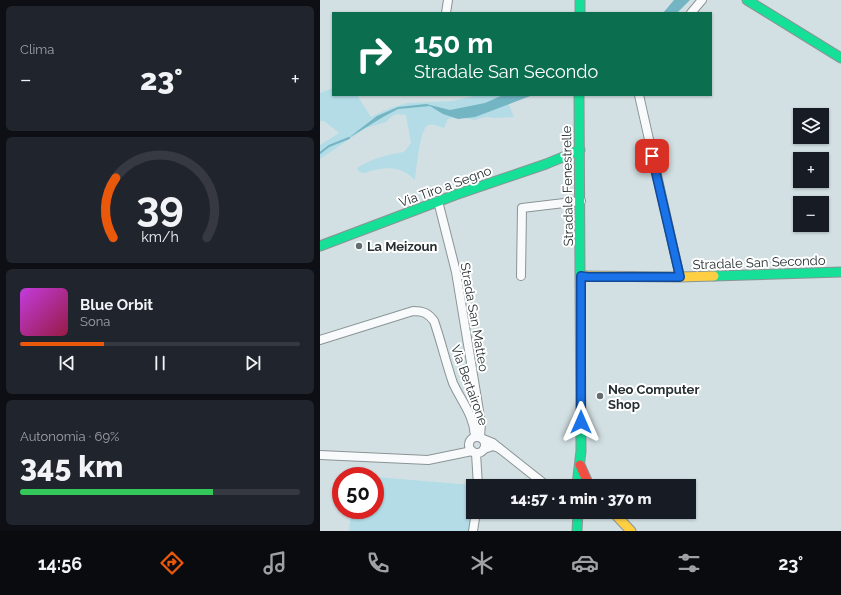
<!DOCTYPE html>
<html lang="it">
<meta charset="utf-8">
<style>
:root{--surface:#171b24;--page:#20242c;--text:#f1f3f6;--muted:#9ea1a6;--line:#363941;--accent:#ea580c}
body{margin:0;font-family:Raleway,sans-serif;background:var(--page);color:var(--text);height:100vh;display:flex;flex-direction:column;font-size:15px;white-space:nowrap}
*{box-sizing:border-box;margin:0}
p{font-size:13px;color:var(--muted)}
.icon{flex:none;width:22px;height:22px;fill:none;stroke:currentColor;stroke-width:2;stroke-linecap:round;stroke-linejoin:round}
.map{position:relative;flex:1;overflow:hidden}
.sheet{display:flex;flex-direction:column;gap:6px;padding:6px;background:#0d0f14;width:320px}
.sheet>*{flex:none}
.top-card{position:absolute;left:12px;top:12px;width:380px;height:84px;border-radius:0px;box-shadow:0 1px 3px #0004;background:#0b6e4f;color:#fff;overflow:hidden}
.buttons{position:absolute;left:473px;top:108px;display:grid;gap:8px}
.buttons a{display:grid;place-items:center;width:36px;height:36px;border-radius:0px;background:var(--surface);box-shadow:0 1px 3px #0004;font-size:20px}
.speed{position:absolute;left:12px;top:467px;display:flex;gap:8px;font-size:20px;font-weight:700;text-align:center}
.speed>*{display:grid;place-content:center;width:52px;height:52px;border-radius:50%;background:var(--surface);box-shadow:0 1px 3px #0004;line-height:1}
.speed .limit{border:6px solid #d22;background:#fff;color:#111}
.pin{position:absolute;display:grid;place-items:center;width:34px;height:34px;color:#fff;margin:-17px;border-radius:8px;box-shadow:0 2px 6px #0006}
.me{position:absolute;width:44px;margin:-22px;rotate:0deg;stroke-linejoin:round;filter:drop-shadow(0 0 3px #0008)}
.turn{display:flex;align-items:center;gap:14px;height:84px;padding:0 16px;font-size:18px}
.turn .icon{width:52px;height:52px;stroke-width:2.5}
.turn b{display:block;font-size:28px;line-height:34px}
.big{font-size:30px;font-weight:800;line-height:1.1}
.sheet .tile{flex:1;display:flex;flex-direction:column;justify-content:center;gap:6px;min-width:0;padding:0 14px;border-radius:6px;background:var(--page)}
.sheet .dial{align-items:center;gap:0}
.dial svg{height:104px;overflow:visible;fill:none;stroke:var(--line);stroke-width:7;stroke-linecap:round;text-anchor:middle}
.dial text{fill:var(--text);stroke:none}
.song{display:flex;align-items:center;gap:12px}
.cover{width:48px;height:48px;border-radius:6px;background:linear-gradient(135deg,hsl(290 70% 55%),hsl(340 70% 35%))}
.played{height:4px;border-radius:2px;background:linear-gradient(90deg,var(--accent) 30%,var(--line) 30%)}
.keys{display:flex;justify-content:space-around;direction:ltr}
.heat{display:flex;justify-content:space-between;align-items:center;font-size:22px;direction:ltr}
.charge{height:6px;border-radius:3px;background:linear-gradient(90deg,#34c759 69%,var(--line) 0)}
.trip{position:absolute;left:146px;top:479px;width:230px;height:40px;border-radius:0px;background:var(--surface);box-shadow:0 1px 3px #0004;font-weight:800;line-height:40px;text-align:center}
.tabs{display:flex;height:64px;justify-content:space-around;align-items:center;background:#090b0e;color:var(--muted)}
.tabs .icon{width:28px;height:28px}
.tabs .on{color:var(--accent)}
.tabs b{font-size:18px;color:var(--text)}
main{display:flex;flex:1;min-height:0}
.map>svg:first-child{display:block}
.green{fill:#b3dce6}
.water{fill:#73b5c3}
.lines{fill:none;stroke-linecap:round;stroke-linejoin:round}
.stream{stroke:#73b5c3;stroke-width:2}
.street-casing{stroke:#8a9495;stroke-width:10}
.fast-casing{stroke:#8a9495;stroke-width:11}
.slow-casing{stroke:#8a9495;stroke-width:11}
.jam-casing{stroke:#8a9495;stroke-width:11}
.street{stroke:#f8fafb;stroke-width:8}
.fast{stroke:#16e098;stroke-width:9}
.slow{stroke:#ffcf43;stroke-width:9}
.jam{stroke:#f24e42;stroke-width:9}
.route-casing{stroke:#114b97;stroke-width:10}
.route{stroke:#1a73e8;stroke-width:7}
.poi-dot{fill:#636d6f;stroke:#fff;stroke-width:1.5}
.labels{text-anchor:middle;stroke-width:4;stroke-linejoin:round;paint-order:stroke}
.street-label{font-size:13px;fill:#262f31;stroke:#fff}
.poi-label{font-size:13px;font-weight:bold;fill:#262f31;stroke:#fff;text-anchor:start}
</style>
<main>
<section class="sheet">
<div class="tile"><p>Clima</p>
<div class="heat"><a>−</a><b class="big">23°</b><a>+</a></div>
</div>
<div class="tile dial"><svg viewBox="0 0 100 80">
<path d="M14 69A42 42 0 1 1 86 69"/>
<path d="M14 69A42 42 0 0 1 16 23" stroke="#ea580c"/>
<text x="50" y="56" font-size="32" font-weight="700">39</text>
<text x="50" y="72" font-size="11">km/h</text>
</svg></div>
<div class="tile">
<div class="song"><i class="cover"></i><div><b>Blue Orbit</b><p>Sona</p></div></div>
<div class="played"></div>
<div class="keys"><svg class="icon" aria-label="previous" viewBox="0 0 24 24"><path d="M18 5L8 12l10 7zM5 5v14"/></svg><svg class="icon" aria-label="pause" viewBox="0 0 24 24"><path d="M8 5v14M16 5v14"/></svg><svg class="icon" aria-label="next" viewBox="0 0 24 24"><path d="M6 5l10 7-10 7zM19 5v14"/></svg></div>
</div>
<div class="tile"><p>Autonomia · 69%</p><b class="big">345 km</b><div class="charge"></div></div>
</section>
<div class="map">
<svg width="521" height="531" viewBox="0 0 521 531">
<rect width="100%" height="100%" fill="#d3e0e3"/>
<!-- green -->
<g class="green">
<path d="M 13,88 L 13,95 L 37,95 L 51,117 L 70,108 L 88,103 L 132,101 L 158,95 L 185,95 L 194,117 L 175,118 L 165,117 L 154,120 L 138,116 L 128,119 L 124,128 C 120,127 113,123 108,125 C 100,128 96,171 95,180 C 82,167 69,166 51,171 C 47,172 44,174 39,172 L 37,168 C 50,159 69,154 84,152 L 91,143 L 86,115 L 77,114 L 72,116 L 66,122 L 46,128 L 0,159 L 0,145 L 19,133 L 4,121 L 0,121 L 0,93 Z"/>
<path d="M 55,477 L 153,485 L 149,531 L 29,531 L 31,510 L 55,510 Z"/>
</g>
<!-- water -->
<g class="water">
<path d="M 354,0 L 370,0 L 357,13 L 343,13 Z"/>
<path d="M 183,95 L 213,95 L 171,111 L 155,117 L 138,119 L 123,114 L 110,106 L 78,109 L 63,117 L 27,139 L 57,116 L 78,107 L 106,104 L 130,110 L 165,103 Z"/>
</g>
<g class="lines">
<!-- stream -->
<path class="stream" d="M 0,153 L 9,146 L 29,138"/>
<defs>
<g id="street">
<path d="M 126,13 L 128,0"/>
<path d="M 371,13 L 382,0"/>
<path d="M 319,95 L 360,277"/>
<path d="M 118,201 L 136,272 L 161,423 L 160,437"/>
<path d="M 201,276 L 202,208 L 261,201"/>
<path d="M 0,340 L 93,311 C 103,311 108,313 114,321 C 121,341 126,363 133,383 C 141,401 154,415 155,436"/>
<circle cx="157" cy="445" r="8"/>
<path d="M 163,439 L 173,443 L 179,448 L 173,446 L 164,449"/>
<path d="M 179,448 L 227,486"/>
<path d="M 156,453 L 158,486"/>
<path d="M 0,455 L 108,460 L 152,451"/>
<path d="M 153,531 L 156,512"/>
</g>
<g id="fast">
<path d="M 260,0 L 260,13"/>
<path d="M 427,0 L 521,58"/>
<path d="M 0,246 L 135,195 L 226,164 L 260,150"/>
<path d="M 394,276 L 521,272"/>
<path d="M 257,485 L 261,451 L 259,95"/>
<path d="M 257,531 L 258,512"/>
</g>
<g id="slow">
<path d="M 261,276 L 360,277 L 394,276"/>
<path d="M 293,512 L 311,531"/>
</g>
<path id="jam" d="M 260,465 L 269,485"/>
</defs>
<!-- street casing -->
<use href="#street" class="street-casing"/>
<!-- fast casing -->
<use href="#fast" class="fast-casing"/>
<!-- slow casing -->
<use href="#slow" class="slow-casing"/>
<!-- jam casing -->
<use href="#jam" class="jam-casing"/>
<!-- street -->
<use href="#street" class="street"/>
<!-- fast -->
<use href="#fast" class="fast"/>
<!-- slow -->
<use href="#slow" class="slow"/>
<!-- jam -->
<use href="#jam" class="jam"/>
</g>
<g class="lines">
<defs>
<path id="route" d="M 261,422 L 261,276 L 268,277 L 360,277 L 332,156"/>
</defs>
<!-- route casing -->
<use href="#route" class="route-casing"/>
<!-- route -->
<use href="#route" class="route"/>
</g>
<!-- markers -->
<g class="poi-dot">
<circle cx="39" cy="246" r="4"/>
<circle cx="280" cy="396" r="4"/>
</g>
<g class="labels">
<!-- street labels -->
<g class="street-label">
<text transform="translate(125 186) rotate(-20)" y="5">Via Tiro a Segno</text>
<text transform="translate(247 186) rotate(-91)" y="5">Stradale Fenestrelle</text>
<text transform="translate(439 262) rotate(-2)" y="5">Stradale San Secondo</text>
<text transform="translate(155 317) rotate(80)" y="5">Strada San Matteo</text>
<text transform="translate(150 385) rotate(70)" y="5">Via Bertairone</text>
</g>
<!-- poi labels -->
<g class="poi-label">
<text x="47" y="251">La Meizoun</text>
<text x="288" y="394">Neo Computer<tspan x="288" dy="15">Shop</tspan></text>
</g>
</g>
</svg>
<div class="buttons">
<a><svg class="icon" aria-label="layers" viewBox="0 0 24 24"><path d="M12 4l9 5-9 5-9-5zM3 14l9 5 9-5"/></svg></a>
<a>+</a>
<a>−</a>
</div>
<div class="speed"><div class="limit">50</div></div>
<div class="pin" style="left:332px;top:156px;background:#d93025"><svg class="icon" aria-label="arrive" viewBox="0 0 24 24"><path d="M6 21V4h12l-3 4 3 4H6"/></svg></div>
<svg class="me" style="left:261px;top:422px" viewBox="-20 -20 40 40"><path d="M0-17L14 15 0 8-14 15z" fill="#1a73e8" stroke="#fff" stroke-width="4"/></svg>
<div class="trip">14:57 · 1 min · 370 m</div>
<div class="top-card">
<div class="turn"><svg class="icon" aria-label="right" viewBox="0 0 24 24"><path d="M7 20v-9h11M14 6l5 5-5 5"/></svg><div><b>150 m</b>Stradale San Secondo</div></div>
</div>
</div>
</main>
<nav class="tabs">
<b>14:56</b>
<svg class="icon on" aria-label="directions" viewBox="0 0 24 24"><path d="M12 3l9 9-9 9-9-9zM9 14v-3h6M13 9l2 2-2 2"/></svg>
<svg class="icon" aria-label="music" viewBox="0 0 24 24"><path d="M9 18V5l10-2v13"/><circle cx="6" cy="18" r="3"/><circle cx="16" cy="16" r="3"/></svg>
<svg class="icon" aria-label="phone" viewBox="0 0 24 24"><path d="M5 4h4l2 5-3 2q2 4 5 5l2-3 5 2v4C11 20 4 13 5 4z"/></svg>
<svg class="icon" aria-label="climate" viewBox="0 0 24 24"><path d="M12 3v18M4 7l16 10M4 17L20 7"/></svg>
<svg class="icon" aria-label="car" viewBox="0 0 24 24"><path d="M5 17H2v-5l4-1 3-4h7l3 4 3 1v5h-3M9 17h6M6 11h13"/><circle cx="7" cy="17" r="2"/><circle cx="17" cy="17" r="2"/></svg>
<svg class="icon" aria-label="filters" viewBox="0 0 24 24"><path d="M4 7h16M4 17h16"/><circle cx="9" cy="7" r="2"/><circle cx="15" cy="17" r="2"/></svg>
<b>23°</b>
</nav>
